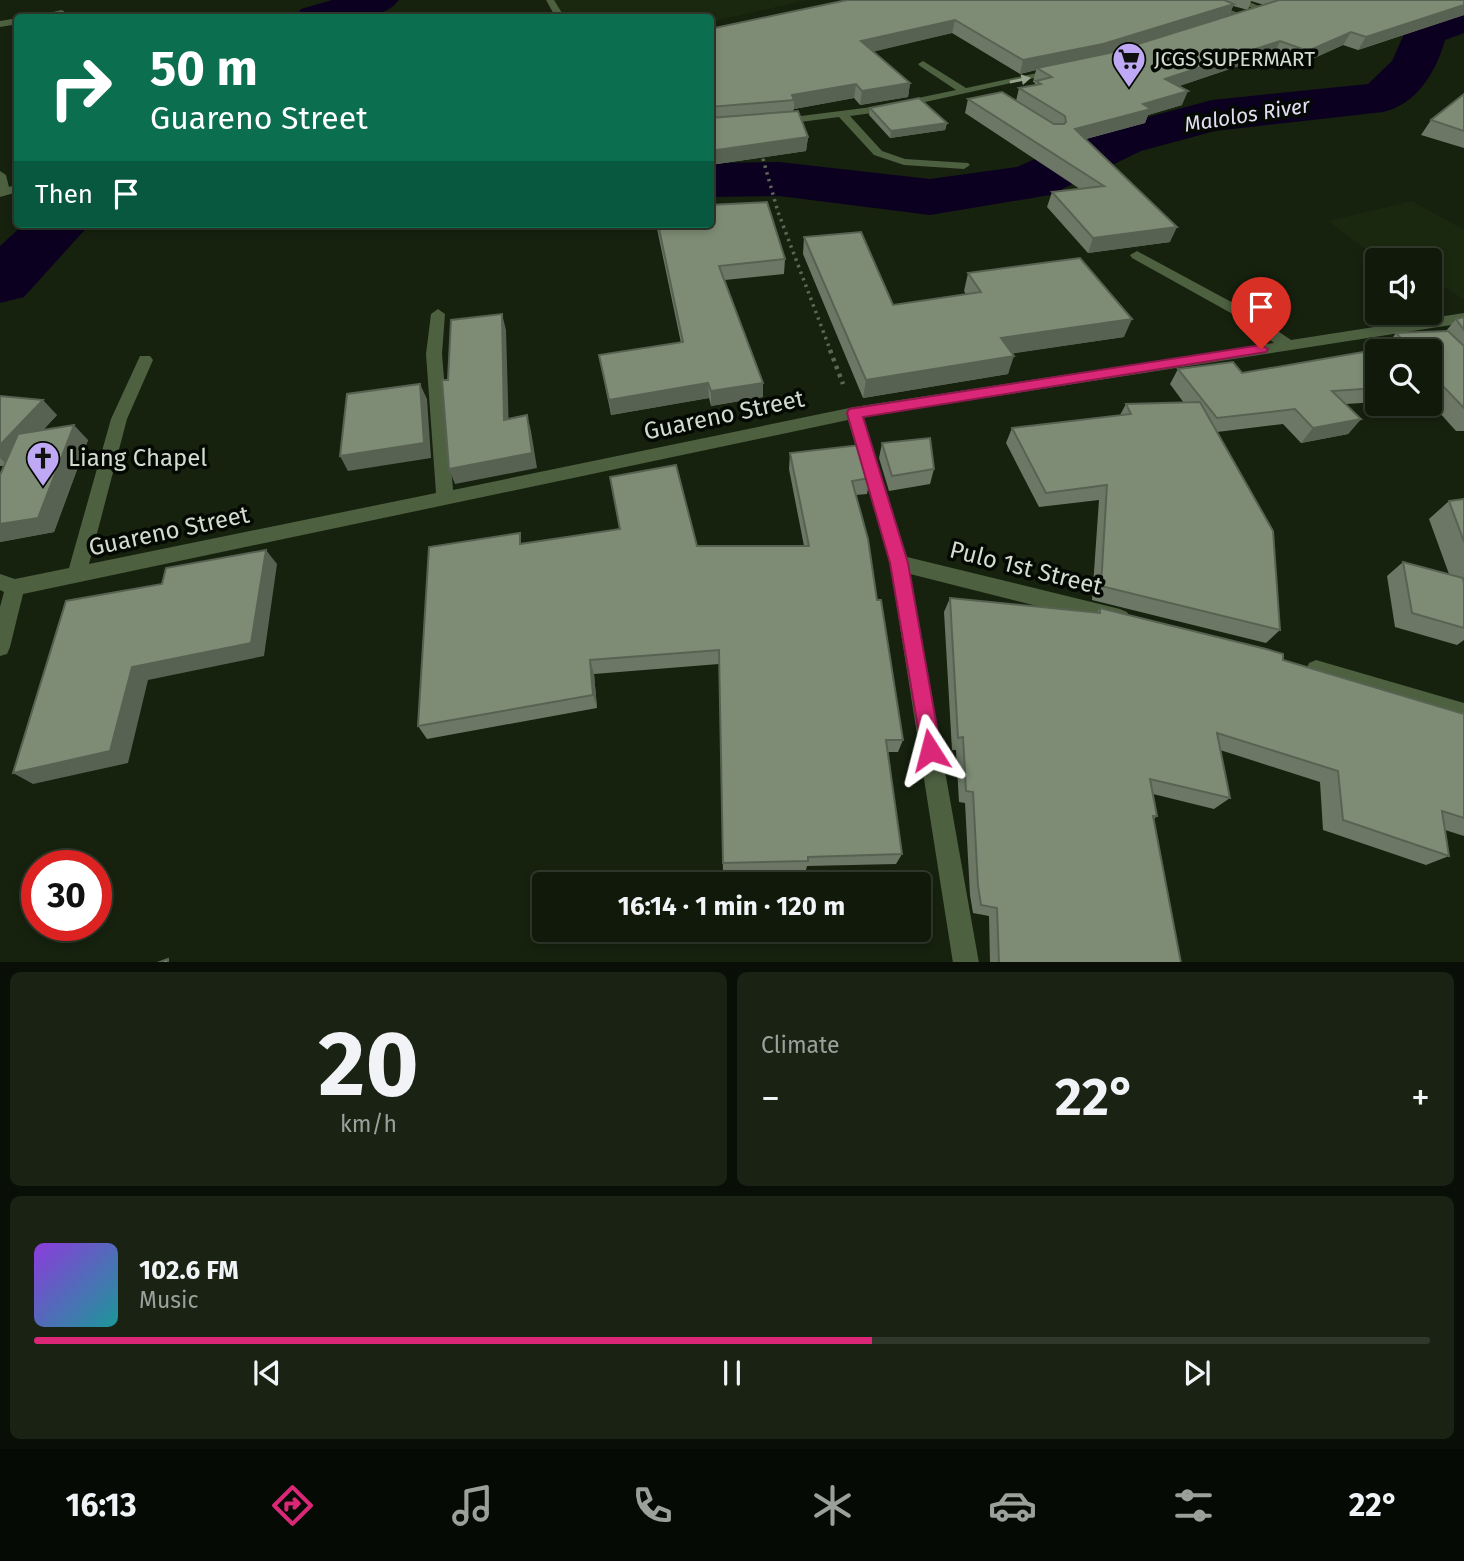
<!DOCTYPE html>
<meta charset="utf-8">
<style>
:root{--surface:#10190a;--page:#192213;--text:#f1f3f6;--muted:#9ca09c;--line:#30382b;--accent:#db2777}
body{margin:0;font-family:"Fira Sans",sans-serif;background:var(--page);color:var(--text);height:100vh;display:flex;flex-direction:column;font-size:26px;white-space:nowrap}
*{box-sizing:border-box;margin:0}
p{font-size:23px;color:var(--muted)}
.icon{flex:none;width:38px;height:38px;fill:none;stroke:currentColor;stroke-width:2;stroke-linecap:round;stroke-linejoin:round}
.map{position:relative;height:962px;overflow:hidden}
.panel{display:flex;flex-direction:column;gap:10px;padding:10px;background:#090e06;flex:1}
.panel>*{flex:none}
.top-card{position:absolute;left:14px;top:14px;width:700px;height:214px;border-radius:7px;box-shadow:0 4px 10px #0003,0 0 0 2px var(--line);background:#0b6e4f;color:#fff;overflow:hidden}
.tools{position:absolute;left:1365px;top:248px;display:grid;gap:14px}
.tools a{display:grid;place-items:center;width:77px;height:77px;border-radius:7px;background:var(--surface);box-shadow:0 4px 10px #0003,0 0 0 2px var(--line);font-size:35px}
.speed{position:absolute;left:21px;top:850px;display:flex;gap:14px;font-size:35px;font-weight:700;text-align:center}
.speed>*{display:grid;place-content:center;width:91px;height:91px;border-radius:50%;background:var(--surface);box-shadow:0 4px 10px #0003,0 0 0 2px var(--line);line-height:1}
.speed .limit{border:10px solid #d22;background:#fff;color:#111}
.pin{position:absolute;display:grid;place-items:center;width:60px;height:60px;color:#fff;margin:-72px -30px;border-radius:50% 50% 50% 0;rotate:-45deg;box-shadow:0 0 7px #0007}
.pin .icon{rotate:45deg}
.me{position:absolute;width:77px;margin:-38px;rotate:351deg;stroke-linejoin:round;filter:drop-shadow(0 0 5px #0008)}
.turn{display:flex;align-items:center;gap:24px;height:147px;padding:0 21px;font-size:32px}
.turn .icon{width:91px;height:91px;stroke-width:2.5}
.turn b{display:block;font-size:49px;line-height:60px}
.then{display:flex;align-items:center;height:66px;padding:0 21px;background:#0003;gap:14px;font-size:26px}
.big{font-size:52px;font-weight:700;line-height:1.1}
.panel .widget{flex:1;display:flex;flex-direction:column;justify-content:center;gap:10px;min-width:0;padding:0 24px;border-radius:10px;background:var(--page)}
.panel .dial{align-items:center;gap:0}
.dial b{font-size:91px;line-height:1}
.song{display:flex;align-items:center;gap:21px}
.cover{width:84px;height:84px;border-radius:10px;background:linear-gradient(135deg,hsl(270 70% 55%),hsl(180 70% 35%))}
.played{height:7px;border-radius:4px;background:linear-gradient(90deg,var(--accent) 60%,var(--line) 60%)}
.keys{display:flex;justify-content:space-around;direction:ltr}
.heat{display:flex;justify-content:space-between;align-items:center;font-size:38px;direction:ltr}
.panel .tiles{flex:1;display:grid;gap:10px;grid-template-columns:1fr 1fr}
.widget:last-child{grid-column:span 2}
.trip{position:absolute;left:532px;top:872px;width:399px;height:70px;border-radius:7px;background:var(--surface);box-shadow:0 4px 10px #0003,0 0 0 2px var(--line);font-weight:700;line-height:70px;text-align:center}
.tabs{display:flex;height:112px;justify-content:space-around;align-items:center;background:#060a04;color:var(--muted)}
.tabs .icon{width:49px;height:49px}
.tabs .selected{color:var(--accent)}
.tabs b{font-size:32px;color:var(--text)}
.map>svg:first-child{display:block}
.built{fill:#1a280f}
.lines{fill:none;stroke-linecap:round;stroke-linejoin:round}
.river{fill:#0c0020;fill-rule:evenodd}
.path-far1{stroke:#5d6757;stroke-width:3.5;stroke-dasharray:2.5 4.5;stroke-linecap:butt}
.path{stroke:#5d6757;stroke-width:4.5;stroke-dasharray:3.5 5;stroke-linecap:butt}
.minor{fill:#4d6040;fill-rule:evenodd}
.wall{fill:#6c7865;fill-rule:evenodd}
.shaded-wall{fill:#586252}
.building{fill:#7e8c75;stroke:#586252;stroke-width:2}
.oneway{fill:#97a48f}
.route{fill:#db2777;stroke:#8e194d;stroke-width:2}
.labels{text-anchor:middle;stroke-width:7;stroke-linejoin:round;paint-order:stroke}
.far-poi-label{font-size:21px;fill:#d4dcd0;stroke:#050903;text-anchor:start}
.far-water-label{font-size:21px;font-style:italic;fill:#e3ddf4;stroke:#050903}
.street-label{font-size:24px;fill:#d4dcd0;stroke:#050903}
.poi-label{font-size:24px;fill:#d4dcd0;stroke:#050903;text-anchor:start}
</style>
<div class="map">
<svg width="1464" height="963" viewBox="0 0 1464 963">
<rect width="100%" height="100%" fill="#16210e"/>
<!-- built -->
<g class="built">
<path d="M 547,0 L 807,0 L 711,22 L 710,18 L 564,17 Z"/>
<path d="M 1412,201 L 1464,230 L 1464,300 L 1447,288 L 1430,291 L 1430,261 L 1382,261 L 1328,221 Z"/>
</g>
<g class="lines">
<!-- river -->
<g class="river">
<path d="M 332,0 L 399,0 C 381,25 323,18 295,18 L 301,9 Z"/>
<path d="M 1464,6 L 1464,33 L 1445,40 C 1436,72 1417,104 1383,112 L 1215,131 L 1141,151 L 1050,195 L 930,215 L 779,196 L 710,197 L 710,163 L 779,162 L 930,179 L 1017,167 L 1103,129 L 1212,100 L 1368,84 L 1392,61 L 1409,23 Z"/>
<path d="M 24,224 L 90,224 L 24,297 L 0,303 L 0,246 Z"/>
</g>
<!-- path-far1 -->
<path class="path-far1" d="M 761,152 L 778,212 L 831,352"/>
<!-- path -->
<path class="path" d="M 830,350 L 843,384"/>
<!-- minor -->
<g class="minor">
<path d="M 546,0 L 554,0 L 565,18 L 556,18 Z"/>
<path d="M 1194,0 L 1206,0 L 1248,17 L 1241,19 Z"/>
<path d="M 1233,0 L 1245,0 L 1270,11 L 1263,13 Z"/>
<path d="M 61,10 L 64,11 L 64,15 L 31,18 Z"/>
<path d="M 18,18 L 18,24 L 0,27 L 0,21 Z"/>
<path d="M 923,61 L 966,88 L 1056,69 L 1061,72 L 880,112 L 850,116 L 882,151 L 905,159 L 968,163 L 970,165 L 964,169 L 904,165 L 874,155 L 839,117 L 777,125 L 772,122 L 777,119 L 880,106 L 956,90 L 920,66 L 918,64 Z"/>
<path d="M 0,171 L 6,175 L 9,187 L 18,184 L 18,192 L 0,197 Z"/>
<path d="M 1137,251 L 1248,311 L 1291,340 L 1464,313 L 1464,323 L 863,417 L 907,557 L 1120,609 L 1127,612 L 1130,618 L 1127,624 L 1120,627 L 910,574 L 979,963 L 953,963 L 890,563 L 848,420 L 23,594 L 10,647 L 7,654 L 0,656 L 0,607 L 4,592 L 0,590 L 0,574 L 15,579 L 69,568 L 111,419 L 140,356 L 150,356 L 153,360 L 127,419 L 89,564 L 436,493 L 426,354 L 431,314 L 438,309 L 445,314 L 442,354 L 453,490 L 854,407 L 1274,343 L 1238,317 L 1132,258 L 1130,255 Z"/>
<path d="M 1316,660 L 1464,703 L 1464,723 L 1309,677 L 1306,670 L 1309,663 Z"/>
</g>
</g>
<!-- wall -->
<g class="wall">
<path d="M 847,0 L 1464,0 L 1464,15 L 1358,50 L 1343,45 L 1301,64 L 1274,54 L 1179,86 L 1182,105 L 1148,115 L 1145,123 L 1086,139 L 1170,242 L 1088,253 L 1047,207 L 1052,192 L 1080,189 L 965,113 L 968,99 L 1016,101 L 1019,88 L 1035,85 L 1035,83 L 1033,82 L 1036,70 L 1020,74 L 952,33 L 873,51 L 910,83 L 908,97 L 860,105 L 854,98 L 794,109 L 793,111 L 808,137 L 806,151 L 710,165 L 710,29 ZM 1251,1 L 1264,5 L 1229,16 L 1233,6 L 1248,10 Z"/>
<path d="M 1464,94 L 1464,148 L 1421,135 L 1431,120 Z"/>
<path d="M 870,108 L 947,123 L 945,130 L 890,138 L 869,115 Z"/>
<path d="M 656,224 L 710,224 L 785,259 L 784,274 L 725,280 L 763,397 L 711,406 L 709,398 L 611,415 L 599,355 L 681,343 Z"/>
<path d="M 804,237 L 893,305 L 966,294 L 964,291 L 968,273 L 1124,337 L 1012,353 L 1008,374 L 863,398 L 803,254 Z"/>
<path d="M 1464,317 L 1464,431 L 1456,431 L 1430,402 L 1430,352 L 1377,352 L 1377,402 L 1346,404 L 1361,419 L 1348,434 L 1301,443 L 1283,424 L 1217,432 L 1280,630 L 1266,643 L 1092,600 L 1099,500 L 1039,507 L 1006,443 L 1012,428 L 1120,415 L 1126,404 L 1184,403 L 1170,384 L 1178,369 L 1242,373 L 1385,350 L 1384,349 L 1396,333 L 1446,331 L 1456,319 Z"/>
<path d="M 0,396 L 57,415 L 43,430 L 88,440 L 54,532 L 0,542 L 0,475 L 4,466 L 0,466 Z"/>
<path d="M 882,443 L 934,469 L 930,484 L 889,491 L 879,458 Z"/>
<path d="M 790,453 L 870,478 L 867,494 L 856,495 L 903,740 L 898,752 L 887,752 L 902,854 L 896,864 L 807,866 L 806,870 L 723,872 L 719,664 L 594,674 L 597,708 L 427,739 L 418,726 L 523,544 L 697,546 L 804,546 L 789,469 Z"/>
<path d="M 1464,499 L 1464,640 L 1457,645 L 1395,627 L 1387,576 L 1403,562 L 1449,574 L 1429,519 L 1449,501 Z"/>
<path d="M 950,598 L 1097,612 L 1100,608 L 1283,660 L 1464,714 L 1464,836 L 1445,830 L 1449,856 L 1426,865 L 1323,830 L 1320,782 L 1220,750 L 1230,798 L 1214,809 L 1153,794 L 1157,816 L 1154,819 L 1181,963 L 990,963 L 989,916 L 973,913 L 970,895 L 965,803 L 959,802 L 956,750 L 952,750 L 944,612 Z"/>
</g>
<!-- shaded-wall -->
<g class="shaded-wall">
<path d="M 1234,4 L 1228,17 L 1098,57 L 1037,68 L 1036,70 L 1020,74 L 1023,60 Z"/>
<path d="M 1464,5 L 1464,15 L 1358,50 L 1366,37 Z"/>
<path d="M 955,20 L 952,33 L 860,55 L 861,41 Z"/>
<path d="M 1351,32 L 1343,45 L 1301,64 L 1308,51 Z"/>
<path d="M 1280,41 L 1274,54 L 1159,93 L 1165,79 Z"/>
<path d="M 910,83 L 908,97 L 860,105 L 862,91 Z"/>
<path d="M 856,84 L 854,98 L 794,109 L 794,100 L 792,95 Z"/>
<path d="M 1188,91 L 1182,105 L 1148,115 L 1145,123 L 1071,143 L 1075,129 L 1143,104 Z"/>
<path d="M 947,123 L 945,130 L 890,138 L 891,131 Z"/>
<path d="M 808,137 L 806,151 L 710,165 L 710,151 Z"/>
<path d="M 1177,227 L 1170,242 L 1088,253 L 1093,238 Z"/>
<path d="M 502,314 L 506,330 L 509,435 L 504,420 Z"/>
<path d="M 1132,319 L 1124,337 L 996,356 L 1001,338 Z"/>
<path d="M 1014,356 L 1008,374 L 863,398 L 866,380 Z"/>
<path d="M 708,383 L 709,398 L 611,415 L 609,400 Z"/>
<path d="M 763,383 L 763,397 L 711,406 L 711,391 Z"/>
<path d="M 420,384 L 427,399 L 431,458 L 348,471 L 340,456 Z"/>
<path d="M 43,400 L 57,415 L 9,467 L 0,458 L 0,445 Z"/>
<path d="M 527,415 L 531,431 L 537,468 L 455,484 L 449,469 Z"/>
<path d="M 1361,419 L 1348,434 L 1301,443 L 1313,428 Z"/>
<path d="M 74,425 L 88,440 L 54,532 L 0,542 L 0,524 Z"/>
<path d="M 266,550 L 277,564 L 264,656 L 148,680 L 128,763 L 33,784 L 13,773 Z"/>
<path d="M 590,660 L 594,674 L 597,708 L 593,695 Z"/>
</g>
<!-- building -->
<g class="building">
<path d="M 847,0 L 1224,0 L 1234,4 L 1103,44 L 1023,60 L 955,20 L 861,41 L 910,83 L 862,91 L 856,84 L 792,95 L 794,100 L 710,107 L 710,29 Z"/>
<path d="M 1279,0 L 1464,0 L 1464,5 L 1366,37 L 1351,32 L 1308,51 L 1280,41 L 1165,79 L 1188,91 L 1143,104 L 1151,109 L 1075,129 L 1177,227 L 1093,238 L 1052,192 L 1104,186 L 968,99 L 1002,92 L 1054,124 L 1064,124 L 1066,122 L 1065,116 L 1019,88 L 1041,84 L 1036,81 L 1052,77 L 1037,68 L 1109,53 Z"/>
<path d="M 1464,94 L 1464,131 L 1431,120 Z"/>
<path d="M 919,98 L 947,123 L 891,131 L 870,108 Z"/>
<path d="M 798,111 L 808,137 L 710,151 L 710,118 Z"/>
<path d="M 767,202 L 785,259 L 719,266 L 763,383 L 711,391 L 708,383 L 609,400 L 599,355 L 683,342 L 658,224 L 710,224 L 710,205 Z"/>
<path d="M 861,232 L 893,305 L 981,292 L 968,273 L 1080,258 L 1132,319 L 1001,338 L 1014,356 L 866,380 L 804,237 Z"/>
<path d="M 502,314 L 504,420 L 527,415 L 532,453 L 449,469 L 442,380 L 448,380 L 451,320 Z"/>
<path d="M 1464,317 L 1464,330 L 1456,319 Z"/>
<path d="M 1448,331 L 1464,346 L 1464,408 L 1441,384 L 1430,385 L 1430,352 L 1377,352 L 1377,388 L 1332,391 L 1361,419 L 1313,428 L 1295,409 L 1217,418 L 1178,369 L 1233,362 L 1242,373 L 1369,351 L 1410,348 L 1396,333 Z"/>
<path d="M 420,384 L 424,443 L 340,456 L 347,394 Z"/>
<path d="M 0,396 L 43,400 L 0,445 Z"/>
<path d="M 1200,402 L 1273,531 L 1280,630 L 1101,586 L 1107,485 L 1046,493 L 1012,428 L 1131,414 L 1126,404 Z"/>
<path d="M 74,425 L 38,518 L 0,524 L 0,475 L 18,434 Z"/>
<path d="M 930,438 L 934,469 L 892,476 L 882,443 Z"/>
<path d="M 860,445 L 870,478 L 852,481 L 868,539 L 877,600 L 881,600 L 903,740 L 886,740 L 902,854 L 808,857 L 808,861 L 723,863 L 719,650 L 590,660 L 593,695 L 418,726 L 429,547 L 520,533 L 520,544 L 620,529 L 610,477 L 676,465 L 697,546 L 809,546 L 790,453 Z"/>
<path d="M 1464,499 L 1464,542 L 1449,501 Z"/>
<path d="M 266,550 L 251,643 L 132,667 L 110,751 L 13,773 L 66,601 L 162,584 L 166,568 Z"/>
<path d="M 1403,562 L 1463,578 L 1464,583 L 1464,628 L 1412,613 Z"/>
<path d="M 950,598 L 1100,613 L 1100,608 L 1266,649 L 1283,654 L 1283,660 L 1464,714 L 1464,818 L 1442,811 L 1449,856 L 1343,820 L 1338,771 L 1217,733 L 1230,798 L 1150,779 L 1157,816 L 1153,816 L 1181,963 L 999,963 L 997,908 L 981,905 L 978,886 L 973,792 L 966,791 L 963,737 L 958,738 Z"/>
<path d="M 168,959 L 168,963 L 157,963 Z"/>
</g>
<!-- one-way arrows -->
<defs><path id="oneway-solid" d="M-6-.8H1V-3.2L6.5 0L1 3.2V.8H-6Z" transform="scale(1.75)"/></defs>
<use class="oneway" href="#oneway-solid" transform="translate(1020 80) rotate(-12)"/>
<!-- route -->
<path class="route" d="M 1261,345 L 1268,349 L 1266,352 L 863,417 L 908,563 L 941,750 L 938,757 L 930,760 L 923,757 L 890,563 L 847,413 L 849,409 Z"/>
<!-- icons -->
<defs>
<symbol id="supermarket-pin" viewBox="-11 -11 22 30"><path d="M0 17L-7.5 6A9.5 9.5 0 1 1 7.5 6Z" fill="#bfa9f4" stroke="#050903"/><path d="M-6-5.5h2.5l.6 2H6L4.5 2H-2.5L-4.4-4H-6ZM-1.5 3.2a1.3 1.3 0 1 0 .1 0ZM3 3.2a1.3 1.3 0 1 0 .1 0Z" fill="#111"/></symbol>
<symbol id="church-pin" viewBox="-11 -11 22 30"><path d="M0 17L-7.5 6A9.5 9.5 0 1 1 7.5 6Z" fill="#bfa9f4" stroke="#050903"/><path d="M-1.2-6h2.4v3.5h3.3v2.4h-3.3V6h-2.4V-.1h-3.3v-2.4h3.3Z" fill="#111"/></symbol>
</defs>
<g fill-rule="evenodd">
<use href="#supermarket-pin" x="1110" y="40" width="38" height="52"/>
<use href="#church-pin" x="24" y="439" width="38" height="52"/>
</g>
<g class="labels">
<!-- far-poi labels -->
<g class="far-poi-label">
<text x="1154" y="66">JCGS SUPERMART</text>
</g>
<!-- far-water labels -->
<g class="far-water-label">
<text transform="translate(1247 115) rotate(-9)" y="7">Malolos River</text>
</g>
<!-- street labels -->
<g class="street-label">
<text transform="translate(724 415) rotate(-12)" y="8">Guareno Street</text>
<text transform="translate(169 531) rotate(-12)" y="8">Guareno Street</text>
<text transform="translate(1026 568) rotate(14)" y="8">Pulo 1st Street</text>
</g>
<!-- poi labels -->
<g class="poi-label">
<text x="68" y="466">Liang Chapel</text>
</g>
</g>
</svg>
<div class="tools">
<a><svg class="icon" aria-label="sound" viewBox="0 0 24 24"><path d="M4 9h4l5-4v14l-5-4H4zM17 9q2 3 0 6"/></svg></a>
<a><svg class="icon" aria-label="search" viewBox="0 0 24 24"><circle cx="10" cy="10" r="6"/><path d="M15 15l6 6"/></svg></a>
</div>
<div class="speed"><div class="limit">30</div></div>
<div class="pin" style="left:1261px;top:349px;background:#d93025"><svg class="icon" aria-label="arrive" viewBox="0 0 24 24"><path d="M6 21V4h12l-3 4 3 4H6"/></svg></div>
<svg class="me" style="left:930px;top:750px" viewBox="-20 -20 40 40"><path d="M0-17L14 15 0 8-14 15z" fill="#db2777" stroke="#fff" stroke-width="4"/></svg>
<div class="trip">16:14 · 1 min · 120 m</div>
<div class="top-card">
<div class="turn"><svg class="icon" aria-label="right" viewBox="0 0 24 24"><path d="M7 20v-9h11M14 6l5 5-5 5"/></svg><div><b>50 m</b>Guareno Street</div></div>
<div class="then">Then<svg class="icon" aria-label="arrive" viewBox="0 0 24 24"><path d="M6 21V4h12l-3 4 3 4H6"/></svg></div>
</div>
</div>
<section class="panel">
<div class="tiles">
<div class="widget dial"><b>20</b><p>km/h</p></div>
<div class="widget"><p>Climate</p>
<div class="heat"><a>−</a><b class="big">22°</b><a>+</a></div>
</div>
<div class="widget">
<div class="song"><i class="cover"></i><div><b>102.6 FM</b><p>Music</p></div></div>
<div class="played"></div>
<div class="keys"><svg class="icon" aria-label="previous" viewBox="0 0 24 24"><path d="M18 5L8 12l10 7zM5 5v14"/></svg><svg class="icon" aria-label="pause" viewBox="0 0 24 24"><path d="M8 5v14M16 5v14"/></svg><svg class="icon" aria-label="next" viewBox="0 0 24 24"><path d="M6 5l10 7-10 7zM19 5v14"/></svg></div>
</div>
</div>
</section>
<nav class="tabs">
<b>16:13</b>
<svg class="icon selected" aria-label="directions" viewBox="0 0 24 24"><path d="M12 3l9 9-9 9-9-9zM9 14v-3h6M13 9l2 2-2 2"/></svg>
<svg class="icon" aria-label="music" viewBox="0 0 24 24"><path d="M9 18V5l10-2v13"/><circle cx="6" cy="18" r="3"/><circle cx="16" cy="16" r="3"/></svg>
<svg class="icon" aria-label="phone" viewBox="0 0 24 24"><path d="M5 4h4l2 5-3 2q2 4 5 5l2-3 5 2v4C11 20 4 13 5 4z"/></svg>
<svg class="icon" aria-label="climate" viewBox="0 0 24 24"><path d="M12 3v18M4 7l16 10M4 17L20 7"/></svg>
<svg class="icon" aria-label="car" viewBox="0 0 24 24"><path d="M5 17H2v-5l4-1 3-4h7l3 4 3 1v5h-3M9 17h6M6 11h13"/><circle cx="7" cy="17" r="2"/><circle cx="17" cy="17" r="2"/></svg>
<svg class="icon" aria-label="filters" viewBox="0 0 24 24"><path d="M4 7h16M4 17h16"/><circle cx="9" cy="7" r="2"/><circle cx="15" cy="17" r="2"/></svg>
<b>22°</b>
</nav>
